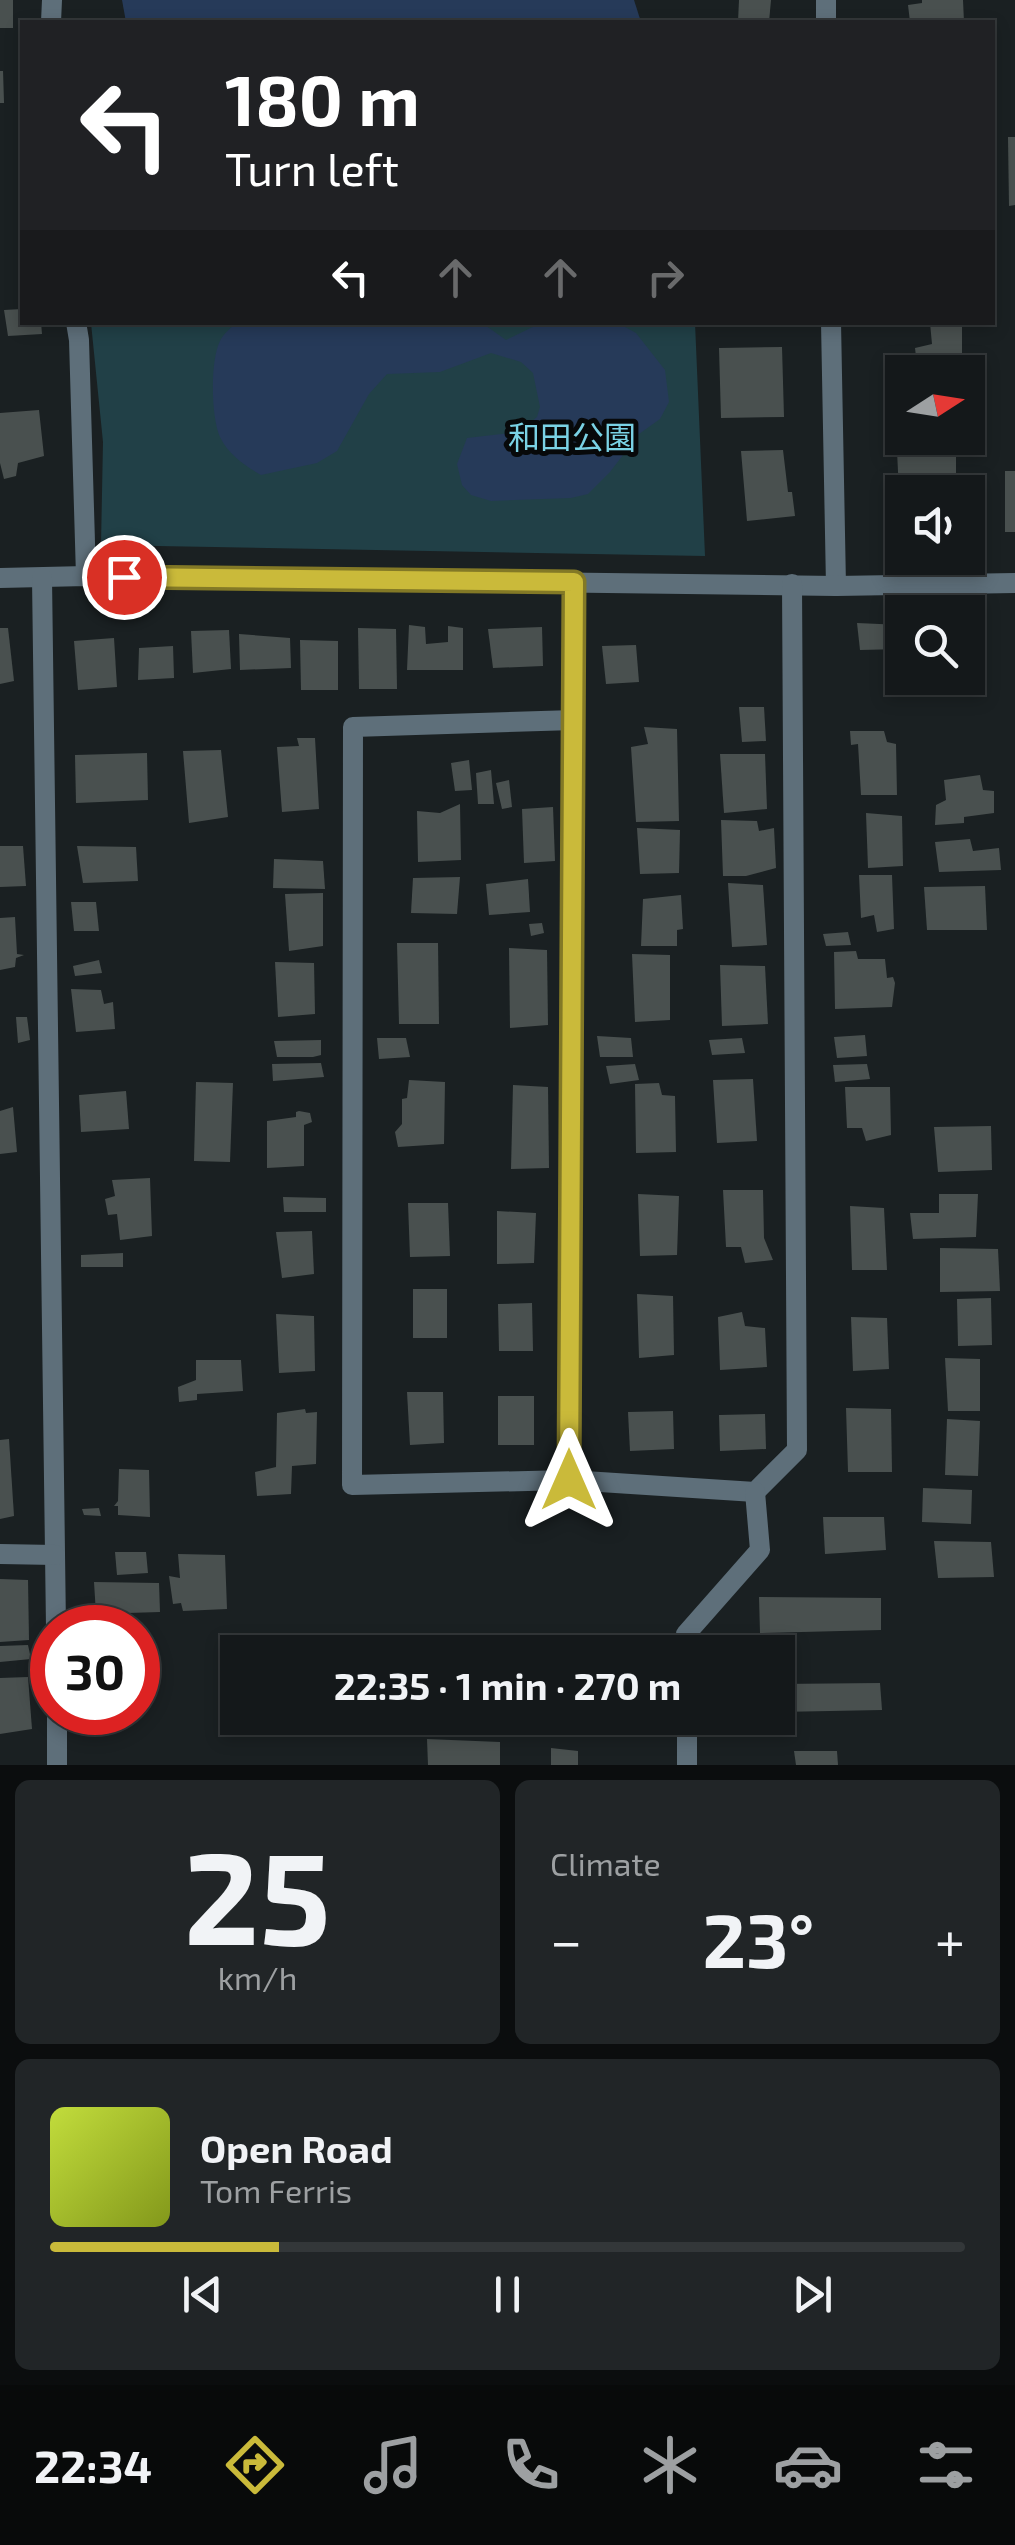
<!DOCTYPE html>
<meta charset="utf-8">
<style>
:root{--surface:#14181a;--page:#212527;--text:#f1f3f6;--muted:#9da0a2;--line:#333739;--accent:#caba3a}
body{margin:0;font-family:"Exo 2","Noto Sans JP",sans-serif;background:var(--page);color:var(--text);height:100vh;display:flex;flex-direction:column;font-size:38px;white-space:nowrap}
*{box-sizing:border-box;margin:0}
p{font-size:32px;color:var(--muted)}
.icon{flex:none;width:55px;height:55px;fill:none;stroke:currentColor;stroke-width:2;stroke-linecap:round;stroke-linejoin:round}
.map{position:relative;height:1765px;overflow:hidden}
.sheet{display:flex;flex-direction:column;gap:15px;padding:15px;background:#0b0d0e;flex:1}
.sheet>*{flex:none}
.hud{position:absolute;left:20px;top:20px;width:975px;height:305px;border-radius:0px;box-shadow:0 5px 15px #0003,0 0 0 2px var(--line);background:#202124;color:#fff;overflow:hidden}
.needle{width:65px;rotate:78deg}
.controls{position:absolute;left:885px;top:355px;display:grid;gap:20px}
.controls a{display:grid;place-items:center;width:100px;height:100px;border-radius:0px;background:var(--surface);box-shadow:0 5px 15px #0003,0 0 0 2px var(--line);font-size:50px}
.speed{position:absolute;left:30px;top:1605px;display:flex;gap:20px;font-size:50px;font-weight:700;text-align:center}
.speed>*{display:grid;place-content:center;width:130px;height:130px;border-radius:50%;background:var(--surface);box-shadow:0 5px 15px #0003,0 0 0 2px var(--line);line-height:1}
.speed .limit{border:15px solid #d22;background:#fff;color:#111}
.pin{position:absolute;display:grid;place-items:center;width:85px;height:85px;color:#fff;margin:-42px;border:5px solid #fff;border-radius:50%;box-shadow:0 2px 10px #0007}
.me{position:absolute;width:110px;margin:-55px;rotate:0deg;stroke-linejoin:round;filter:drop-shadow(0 0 8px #0008)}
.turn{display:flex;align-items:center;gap:35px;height:210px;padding:0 40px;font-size:45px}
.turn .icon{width:130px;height:130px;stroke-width:2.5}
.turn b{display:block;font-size:70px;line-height:85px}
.lanes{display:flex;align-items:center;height:95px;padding:0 40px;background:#0003;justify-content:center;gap:50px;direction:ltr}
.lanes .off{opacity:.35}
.big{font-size:75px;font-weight:700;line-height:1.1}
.sheet .widget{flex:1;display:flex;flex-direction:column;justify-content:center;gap:15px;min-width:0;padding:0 35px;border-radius:15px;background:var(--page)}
.sheet .dial{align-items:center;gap:0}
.dial b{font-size:130px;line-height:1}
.song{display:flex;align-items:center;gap:30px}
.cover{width:120px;height:120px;border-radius:15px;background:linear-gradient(135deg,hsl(70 70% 55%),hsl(70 70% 35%))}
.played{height:10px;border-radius:5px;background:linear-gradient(90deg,var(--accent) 25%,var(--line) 25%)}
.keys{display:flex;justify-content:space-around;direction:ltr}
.heat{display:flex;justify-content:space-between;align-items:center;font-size:55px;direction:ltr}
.sheet .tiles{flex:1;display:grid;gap:15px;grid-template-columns:1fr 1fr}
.widget:last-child{grid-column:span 2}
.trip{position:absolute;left:220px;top:1635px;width:575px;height:100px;border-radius:0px;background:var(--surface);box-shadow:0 5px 15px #0003,0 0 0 2px var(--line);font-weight:700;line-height:100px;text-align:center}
.tabs{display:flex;height:160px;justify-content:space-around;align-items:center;background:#080a0a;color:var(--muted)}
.tabs .icon{width:70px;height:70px}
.tabs .selected{color:var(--accent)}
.tabs b{font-size:45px;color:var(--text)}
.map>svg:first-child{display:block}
.green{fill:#214047}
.water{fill:#263a59}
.building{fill:#49504f}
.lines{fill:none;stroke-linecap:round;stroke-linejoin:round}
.street{stroke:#5e6f7a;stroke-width:20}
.route-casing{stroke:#837926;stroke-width:25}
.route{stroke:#caba3a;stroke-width:18}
.labels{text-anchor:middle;stroke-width:10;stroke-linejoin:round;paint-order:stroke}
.park-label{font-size:32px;fill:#7ad2e5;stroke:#07090a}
</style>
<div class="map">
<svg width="1015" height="1765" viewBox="0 0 1015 1765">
<rect width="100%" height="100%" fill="#1a2022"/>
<!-- green -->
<path class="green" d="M 91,323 L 695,323 L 705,556 L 101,545 L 103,442 Z"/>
<!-- water -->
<g class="water">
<path d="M 122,0 L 634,0 L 641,22 L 126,22 Z"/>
<path d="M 236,323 L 482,323 L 506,340 L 541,323 L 618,323 L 636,333 L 665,370 L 669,402 L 660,419 L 639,434 L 610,472 L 588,494 L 571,498 L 491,501 L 471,495 L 462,485 L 457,464 L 467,438 L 519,432 L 537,417 L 540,407 L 533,373 L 521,362 L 491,353 L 440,372 L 387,374 L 369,394 L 337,451 L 317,463 L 261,475 C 245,466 228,454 220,437 C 211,417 210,361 220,341 C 223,334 231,328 236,323 Z"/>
</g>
<!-- building -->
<g class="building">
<rect x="0" y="0" width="13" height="28"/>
<path d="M 739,0 L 771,0 L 769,22 L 738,22 Z"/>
<path d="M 922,0 L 963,0 L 964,22 L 910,22 L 908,5 L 922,3 Z"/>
<path d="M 0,71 L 3,71 L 4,103 L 0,103 Z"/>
<path d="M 1008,137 L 1015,137 L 1015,205 L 1009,206 Z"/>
<path d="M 22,309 L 22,322 L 41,322 L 42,334 L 8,336 L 4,310 Z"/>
<path d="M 930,323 L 962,324 L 962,372 L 928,372 L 927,363 L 917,365 L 915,348 L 932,344 Z"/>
<path d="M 782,347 L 784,417 L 721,418 L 719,348 Z"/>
<path d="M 39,410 L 44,456 L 18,463 L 16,476 L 4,479 L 0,463 L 0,413 Z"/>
<path d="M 895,410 L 902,410 L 902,438 L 956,438 L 956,490 L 899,492 Z"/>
<path d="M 783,450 L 788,492 L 792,492 L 795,516 L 747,521 L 741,451 Z"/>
<rect x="1005" y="471" width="10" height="61"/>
<path d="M 889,511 L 902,511 L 902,551 L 891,551 Z"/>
<path d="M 857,623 L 902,625 L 902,649 L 860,650 Z"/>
<path d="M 409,625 L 425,627 L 426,644 L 448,642 L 448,626 L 463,628 L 463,670 L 407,670 Z"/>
<path d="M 542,627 L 543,666 L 493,668 L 488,629 Z"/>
<path d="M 0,628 L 8,628 L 14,681 L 0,684 Z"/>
<path d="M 358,628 L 396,629 L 397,689 L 359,689 Z"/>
<path d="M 229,630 L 231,669 L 193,673 L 191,631 Z"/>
<path d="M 239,634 L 290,638 L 291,668 L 240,670 Z"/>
<path d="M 114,638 L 117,687 L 78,690 L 74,641 Z"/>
<path d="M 300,640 L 338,641 L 338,690 L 301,690 Z"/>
<path d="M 636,645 L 639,682 L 606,684 L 602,646 Z"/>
<path d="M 173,646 L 174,678 L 138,680 L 139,648 Z"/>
<path d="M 739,707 L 764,707 L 766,741 L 742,742 Z"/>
<path d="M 644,727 L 677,729 L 679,821 L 636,822 L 631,747 L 648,744 Z"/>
<path d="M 850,731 L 884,731 L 887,742 L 896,744 L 897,795 L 861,795 L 858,744 L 851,745 Z"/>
<path d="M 297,738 L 315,738 L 319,809 L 282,812 L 277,747 L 299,746 Z"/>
<path d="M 221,750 L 228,817 L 189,823 L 183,751 Z"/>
<path d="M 147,753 L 148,800 L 76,803 L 75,755 Z"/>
<path d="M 720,754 L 765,754 L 767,809 L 724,813 Z"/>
<path d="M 469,760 L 472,790 L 455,791 L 451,763 Z"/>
<path d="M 491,770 L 494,804 L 478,804 L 476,773 Z"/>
<path d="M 980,775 L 983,790 L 994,791 L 994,813 L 964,817 L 964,823 L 935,825 L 936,805 L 946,800 L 944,780 Z"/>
<path d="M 509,780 L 512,807 L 502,809 L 496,783 Z"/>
<path d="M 460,804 L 461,860 L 418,862 L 417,811 L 440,813 Z"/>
<path d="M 553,807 L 555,861 L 524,863 L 522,809 Z"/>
<path d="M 866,813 L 902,816 L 903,866 L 868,868 Z"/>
<path d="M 721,820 L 757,821 L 759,831 L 774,828 L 776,868 L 746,876 L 723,876 Z"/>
<path d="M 637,828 L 680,830 L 679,873 L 640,874 Z"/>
<path d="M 970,839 L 973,851 L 999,848 L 1001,870 L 939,872 L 935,842 Z"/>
<path d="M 0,846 L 23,846 L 26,886 L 0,887 Z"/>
<path d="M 77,846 L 136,847 L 138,881 L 83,883 Z"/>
<path d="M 274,859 L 323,861 L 325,889 L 273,888 Z"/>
<path d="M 859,875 L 892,875 L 894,929 L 877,932 L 874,915 L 861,918 Z"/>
<path d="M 460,877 L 457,914 L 411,913 L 413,878 Z"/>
<path d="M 528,879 L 530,912 L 489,915 L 486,884 Z"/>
<path d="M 728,883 L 763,885 L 767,945 L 732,947 Z"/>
<path d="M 985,886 L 987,930 L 927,930 L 924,887 Z"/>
<path d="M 323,893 L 323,946 L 289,951 L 285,894 Z"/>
<path d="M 681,895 L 683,929 L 677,930 L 677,946 L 641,946 L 643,899 Z"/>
<path d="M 71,902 L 96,902 L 99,931 L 74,931 Z"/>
<path d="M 15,917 L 17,954 L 24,955 L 16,958 L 15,967 L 0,970 L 0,918 Z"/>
<path d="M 542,923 L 544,933 L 531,936 L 529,924 Z"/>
<path d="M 848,932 L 851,945 L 826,946 L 823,934 Z"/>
<path d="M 397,943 L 438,943 L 439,1024 L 399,1024 Z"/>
<path d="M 509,948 L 547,950 L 548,1025 L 510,1028 Z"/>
<path d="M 856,951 L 858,959 L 885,959 L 887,978 L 893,977 L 895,983 L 892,1007 L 835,1009 L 834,952 Z"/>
<path d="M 632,954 L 670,955 L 670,1020 L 635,1022 Z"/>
<path d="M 99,960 L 102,973 L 75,976 L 73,966 Z"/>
<path d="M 275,962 L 314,963 L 315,1014 L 278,1017 Z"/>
<path d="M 720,965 L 765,966 L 768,1024 L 722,1026 Z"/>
<path d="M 71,989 L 101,990 L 104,1004 L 113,1002 L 115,1029 L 76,1032 Z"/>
<path d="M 16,1017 L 27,1017 L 30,1040 L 18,1043 Z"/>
<path d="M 865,1035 L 867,1056 L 837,1058 L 834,1037 Z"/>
<path d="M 597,1036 L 631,1038 L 633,1057 L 600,1057 Z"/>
<path d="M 377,1038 L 406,1038 L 410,1057 L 379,1059 Z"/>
<path d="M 742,1038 L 745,1053 L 712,1055 L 709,1040 Z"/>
<path d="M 321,1040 L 321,1055 L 313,1057 L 277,1057 L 274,1041 Z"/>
<path d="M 321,1063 L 324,1077 L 273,1081 L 272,1064 Z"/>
<path d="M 635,1064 L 639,1080 L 610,1084 L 606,1066 Z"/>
<path d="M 867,1064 L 870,1079 L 835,1082 L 833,1065 Z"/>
<path d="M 753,1079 L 757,1141 L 717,1143 L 713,1080 Z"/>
<path d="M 409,1080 L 445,1082 L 444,1144 L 398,1147 L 395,1132 L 402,1124 L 402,1099 L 407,1098 Z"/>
<path d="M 196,1082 L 233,1083 L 230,1162 L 194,1161 Z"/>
<path d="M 659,1083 L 662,1095 L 675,1096 L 676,1152 L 636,1153 L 635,1084 Z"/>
<path d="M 513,1085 L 548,1087 L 549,1168 L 511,1169 Z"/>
<path d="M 845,1087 L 890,1087 L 891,1135 L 866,1141 L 862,1128 L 847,1128 Z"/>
<path d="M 126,1091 L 129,1129 L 81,1132 L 79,1095 Z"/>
<path d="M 13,1107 L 17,1152 L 0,1154 L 0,1111 Z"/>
<path d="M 299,1111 L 310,1113 L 312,1122 L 304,1125 L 304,1166 L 267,1168 L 267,1121 L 296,1117 L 296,1112 Z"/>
<path d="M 991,1126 L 992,1170 L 938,1172 L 934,1127 Z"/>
<path d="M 150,1178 L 152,1236 L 120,1240 L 117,1214 L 108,1215 L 105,1199 L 115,1196 L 112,1180 Z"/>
<path d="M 723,1190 L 763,1190 L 764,1238 L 773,1260 L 745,1263 L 741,1247 L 726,1247 Z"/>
<path d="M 638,1194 L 679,1196 L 677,1255 L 640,1256 Z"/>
<path d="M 939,1194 L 978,1194 L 976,1237 L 913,1239 L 910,1213 L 939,1213 Z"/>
<path d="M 283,1197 L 326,1198 L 326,1212 L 284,1212 Z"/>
<path d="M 408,1203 L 448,1203 L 450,1256 L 410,1257 Z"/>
<path d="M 850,1206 L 884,1208 L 887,1270 L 852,1270 Z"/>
<path d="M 497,1211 L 536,1213 L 534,1263 L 497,1264 Z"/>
<path d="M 312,1231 L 314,1274 L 282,1278 L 276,1232 Z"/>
<path d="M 940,1248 L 998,1249 L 1000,1291 L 940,1292 Z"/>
<path d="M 123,1253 L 123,1267 L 81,1267 L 81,1255 Z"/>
<rect x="413" y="1289" width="34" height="49"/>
<path d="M 637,1294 L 673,1296 L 674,1355 L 639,1358 Z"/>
<path d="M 991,1298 L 992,1345 L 958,1346 L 957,1299 Z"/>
<path d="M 532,1303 L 533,1351 L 499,1351 L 498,1304 Z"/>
<path d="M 742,1312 L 745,1326 L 765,1328 L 767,1367 L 720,1370 L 718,1317 Z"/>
<path d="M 276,1314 L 314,1316 L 315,1371 L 279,1373 Z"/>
<path d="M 851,1317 L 887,1318 L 889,1369 L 853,1371 Z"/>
<path d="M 945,1358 L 980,1359 L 980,1411 L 948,1411 Z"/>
<path d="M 196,1360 L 241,1360 L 243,1391 L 197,1394 L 197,1400 L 179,1402 L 178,1387 L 196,1380 Z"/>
<path d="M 407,1392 L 443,1392 L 444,1443 L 410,1445 Z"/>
<rect x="498" y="1396" width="36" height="49"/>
<path d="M 846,1408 L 891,1409 L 892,1472 L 848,1472 Z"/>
<path d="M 305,1409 L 306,1413 L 317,1412 L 316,1464 L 292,1466 L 291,1494 L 257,1496 L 255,1472 L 276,1467 L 277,1413 Z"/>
<path d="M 673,1411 L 674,1449 L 630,1451 L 628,1412 Z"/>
<path d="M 765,1414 L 766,1449 L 720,1451 L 719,1415 Z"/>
<path d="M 947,1419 L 980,1421 L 978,1476 L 945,1475 Z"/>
<path d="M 9,1439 L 14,1516 L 0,1519 L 0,1440 Z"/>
<path d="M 119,1469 L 149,1470 L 150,1517 L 118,1515 L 118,1506 L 114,1506 L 118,1501 Z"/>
<path d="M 923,1488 L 972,1490 L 971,1524 L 922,1522 Z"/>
<path d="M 99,1508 L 101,1516 L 84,1515 L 82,1509 Z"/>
<path d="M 823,1517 L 884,1517 L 886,1550 L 825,1554 Z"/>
<path d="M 934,1541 L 991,1542 L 994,1577 L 938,1578 Z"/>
<path d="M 115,1552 L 146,1552 L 148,1573 L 117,1575 Z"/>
<path d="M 178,1554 L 225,1555 L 227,1609 L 183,1611 L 181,1603 L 173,1604 L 169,1576 L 180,1578 Z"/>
<path d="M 0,1579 L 28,1580 L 29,1640 L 0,1642 Z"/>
<path d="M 94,1582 L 159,1583 L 160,1612 L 96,1614 Z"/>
<path d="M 759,1597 L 881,1598 L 881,1630 L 760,1633 Z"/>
<path d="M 28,1645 L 31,1659 L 0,1662 L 0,1646 Z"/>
<path d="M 28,1677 L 32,1729 L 0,1734 L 0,1678 Z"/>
<path d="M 880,1683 L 882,1710 L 778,1712 L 778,1684 Z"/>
<path d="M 427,1739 L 500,1742 L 500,1765 L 428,1765 Z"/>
<path d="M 551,1748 L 578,1751 L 578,1765 L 551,1765 Z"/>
<path d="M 794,1751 L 837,1751 L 838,1765 L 796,1765 Z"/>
</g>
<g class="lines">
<!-- street -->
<g class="street">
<path d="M 826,0 L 826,22"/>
<path d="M 51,22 L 52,0"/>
<path d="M 76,322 L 79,340 L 86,576"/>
<path d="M 831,322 L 836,586"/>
<path d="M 0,578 L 86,576 L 836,586 L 1015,583"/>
<path d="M 42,578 L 56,1628"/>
<path d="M 574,720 L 353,727 L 352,1485 L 569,1480 L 755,1492 L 797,1450 L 792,584"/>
<path d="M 569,1480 L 574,582"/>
<path d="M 0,1554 L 55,1555"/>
<path d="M 687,1652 L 686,1634 L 760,1550 L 755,1492"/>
<path d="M 57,1712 L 57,1765"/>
<path d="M 687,1718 L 687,1765"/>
</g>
</g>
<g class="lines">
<defs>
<path id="route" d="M 124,577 L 574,582 L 569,1480"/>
</defs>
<!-- route casing -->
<use href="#route" class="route-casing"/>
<!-- route -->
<use href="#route" class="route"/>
</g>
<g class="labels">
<!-- park labels -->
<g class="park-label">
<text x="572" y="449">和田公園</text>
</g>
</g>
</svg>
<div class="controls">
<a><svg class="needle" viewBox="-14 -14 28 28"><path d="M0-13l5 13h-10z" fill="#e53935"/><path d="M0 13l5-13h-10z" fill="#9da0a2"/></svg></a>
<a><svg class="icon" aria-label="sound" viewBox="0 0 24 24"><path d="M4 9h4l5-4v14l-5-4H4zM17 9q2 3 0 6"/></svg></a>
<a><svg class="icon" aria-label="search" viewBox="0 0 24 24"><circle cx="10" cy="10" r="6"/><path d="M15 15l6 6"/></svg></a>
</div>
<div class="speed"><div class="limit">30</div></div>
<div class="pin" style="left:124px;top:577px;background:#d93025"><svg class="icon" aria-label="arrive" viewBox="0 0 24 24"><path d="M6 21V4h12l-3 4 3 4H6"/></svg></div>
<svg class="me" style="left:569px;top:1480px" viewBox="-20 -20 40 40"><path d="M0-17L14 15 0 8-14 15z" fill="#caba3a" stroke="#fff" stroke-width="4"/></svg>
<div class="trip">22:35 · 1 min · 270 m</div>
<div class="hud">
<div class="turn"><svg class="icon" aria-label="left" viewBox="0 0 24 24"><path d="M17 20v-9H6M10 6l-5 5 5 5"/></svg><div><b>180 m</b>Turn left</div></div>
<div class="lanes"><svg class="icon" aria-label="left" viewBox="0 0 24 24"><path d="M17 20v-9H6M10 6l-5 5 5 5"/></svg><svg class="icon off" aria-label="ahead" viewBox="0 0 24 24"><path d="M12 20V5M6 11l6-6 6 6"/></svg><svg class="icon off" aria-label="ahead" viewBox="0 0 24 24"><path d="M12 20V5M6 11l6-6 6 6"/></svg><svg class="icon off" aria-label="right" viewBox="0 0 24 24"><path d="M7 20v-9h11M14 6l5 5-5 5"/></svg></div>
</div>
</div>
<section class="sheet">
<div class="tiles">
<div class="widget dial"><b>25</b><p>km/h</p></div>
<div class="widget"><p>Climate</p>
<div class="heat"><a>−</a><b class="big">23°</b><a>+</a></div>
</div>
<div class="widget">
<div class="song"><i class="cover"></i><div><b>Open Road</b><p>Tom Ferris</p></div></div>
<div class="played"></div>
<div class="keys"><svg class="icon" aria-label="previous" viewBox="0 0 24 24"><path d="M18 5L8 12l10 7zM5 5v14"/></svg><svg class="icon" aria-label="pause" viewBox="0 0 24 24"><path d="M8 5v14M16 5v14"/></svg><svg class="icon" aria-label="next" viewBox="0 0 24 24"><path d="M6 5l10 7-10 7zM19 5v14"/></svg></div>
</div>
</div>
</section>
<nav class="tabs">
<b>22:34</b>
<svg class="icon selected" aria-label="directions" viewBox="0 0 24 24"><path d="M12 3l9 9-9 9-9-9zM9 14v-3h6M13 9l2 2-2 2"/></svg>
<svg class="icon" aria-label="music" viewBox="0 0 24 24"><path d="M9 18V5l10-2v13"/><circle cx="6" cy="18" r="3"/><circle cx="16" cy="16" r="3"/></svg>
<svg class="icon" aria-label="phone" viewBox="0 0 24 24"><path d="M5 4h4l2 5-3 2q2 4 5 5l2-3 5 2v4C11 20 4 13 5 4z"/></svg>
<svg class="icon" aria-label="climate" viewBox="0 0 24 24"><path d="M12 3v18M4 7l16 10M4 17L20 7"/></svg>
<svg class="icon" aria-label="car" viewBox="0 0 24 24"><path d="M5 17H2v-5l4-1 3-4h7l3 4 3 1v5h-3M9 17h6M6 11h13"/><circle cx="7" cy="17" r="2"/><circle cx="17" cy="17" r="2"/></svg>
<svg class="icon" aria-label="filters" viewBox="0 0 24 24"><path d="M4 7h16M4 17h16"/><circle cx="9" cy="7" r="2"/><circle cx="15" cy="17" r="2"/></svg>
</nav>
